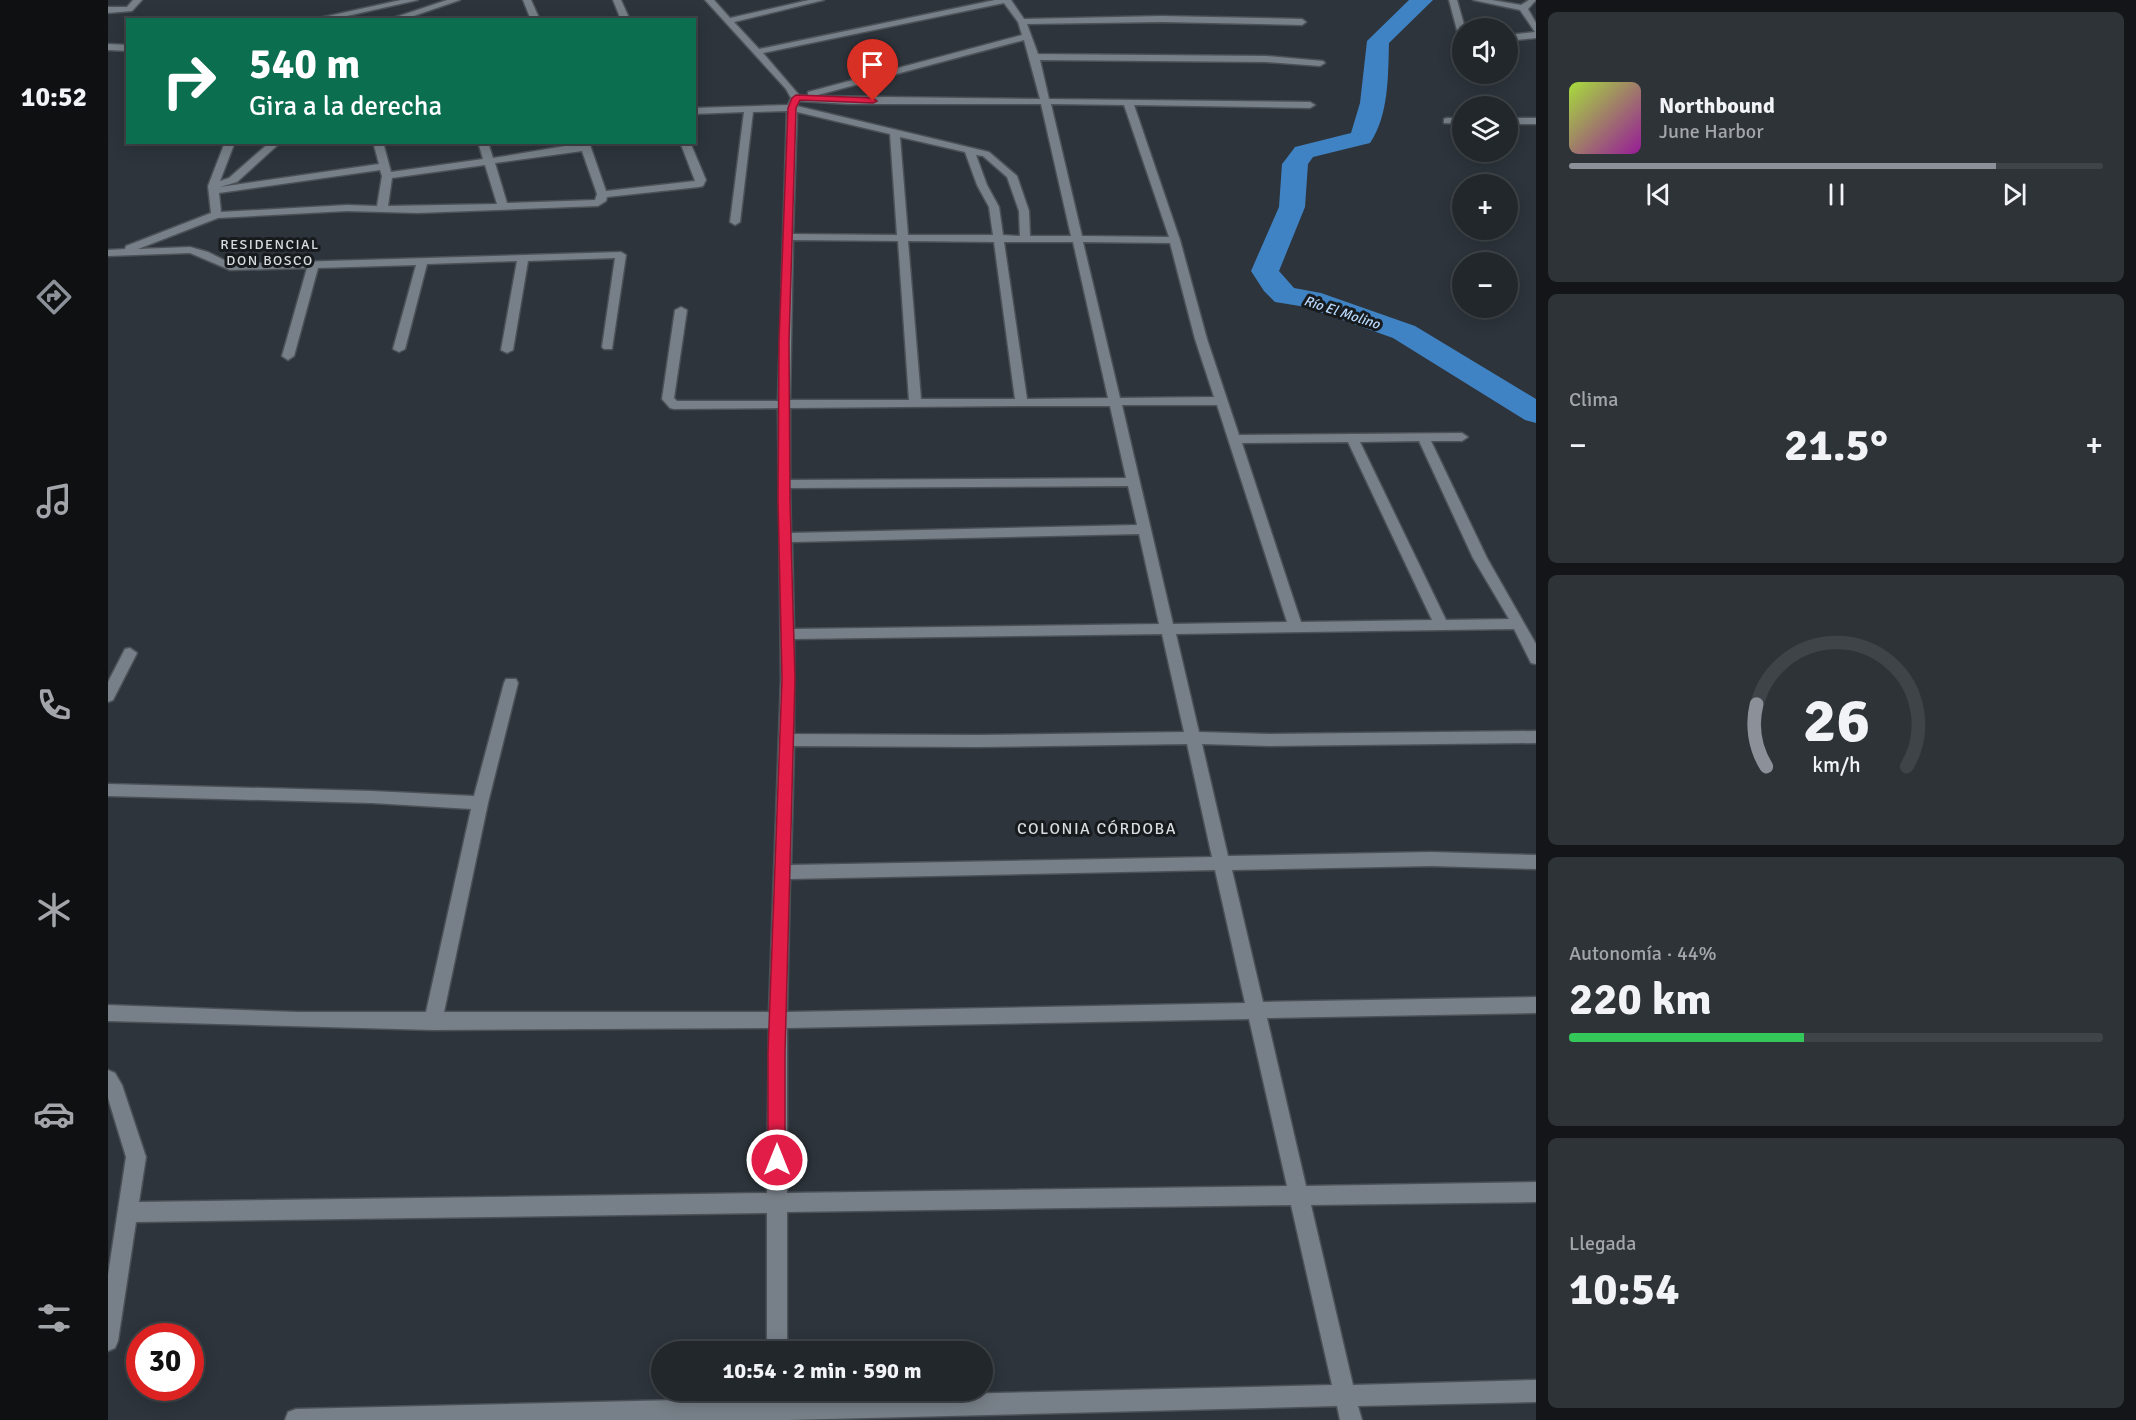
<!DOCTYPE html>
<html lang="es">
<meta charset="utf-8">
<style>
:root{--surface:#22272c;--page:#2e3338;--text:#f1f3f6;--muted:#a2a5a9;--line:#3f4448;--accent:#8c9099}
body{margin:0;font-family:Signika,sans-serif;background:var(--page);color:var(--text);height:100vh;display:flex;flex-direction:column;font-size:22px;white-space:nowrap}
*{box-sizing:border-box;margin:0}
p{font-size:20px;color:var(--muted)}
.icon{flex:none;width:33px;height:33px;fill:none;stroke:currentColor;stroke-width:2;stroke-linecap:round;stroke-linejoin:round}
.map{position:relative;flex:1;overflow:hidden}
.drawer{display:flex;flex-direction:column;gap:12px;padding:12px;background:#131518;width:600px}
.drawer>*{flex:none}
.guide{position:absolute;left:18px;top:18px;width:570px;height:126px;border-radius:0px;box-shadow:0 3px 15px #0003,0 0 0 2px var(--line);background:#0b6e4f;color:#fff;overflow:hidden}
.fabs{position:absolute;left:1344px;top:18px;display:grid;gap:12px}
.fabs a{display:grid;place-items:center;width:66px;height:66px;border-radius:50%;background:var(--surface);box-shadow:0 3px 15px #0003,0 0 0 2px var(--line);font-size:30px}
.speed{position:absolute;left:18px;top:1323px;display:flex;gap:12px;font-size:30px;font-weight:700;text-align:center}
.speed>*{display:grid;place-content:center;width:78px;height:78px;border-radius:50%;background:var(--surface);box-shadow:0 3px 15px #0003,0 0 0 2px var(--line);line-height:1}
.speed .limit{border:9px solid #d22;background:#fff;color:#111}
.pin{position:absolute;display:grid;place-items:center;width:51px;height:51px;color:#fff;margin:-62px -26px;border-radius:50% 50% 50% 0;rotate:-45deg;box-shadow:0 0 6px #0007}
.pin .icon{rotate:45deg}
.me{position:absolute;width:66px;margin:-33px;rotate:0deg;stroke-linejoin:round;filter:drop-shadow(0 0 4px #0008)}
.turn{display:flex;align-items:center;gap:21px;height:126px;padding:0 24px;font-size:27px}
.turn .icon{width:78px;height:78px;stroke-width:2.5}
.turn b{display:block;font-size:42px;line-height:51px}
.big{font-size:45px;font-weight:700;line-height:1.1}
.drawer .tile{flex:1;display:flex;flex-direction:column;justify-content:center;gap:9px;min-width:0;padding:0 21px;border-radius:9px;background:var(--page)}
.drawer .dial{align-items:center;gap:0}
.dial svg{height:156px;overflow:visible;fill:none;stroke:var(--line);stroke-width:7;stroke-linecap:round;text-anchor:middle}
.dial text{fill:var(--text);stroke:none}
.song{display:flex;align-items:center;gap:18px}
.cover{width:72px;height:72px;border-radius:9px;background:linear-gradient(135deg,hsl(80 70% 55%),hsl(300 70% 35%))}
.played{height:6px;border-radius:3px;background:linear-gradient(90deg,var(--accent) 80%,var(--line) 80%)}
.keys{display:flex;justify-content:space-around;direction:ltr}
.heat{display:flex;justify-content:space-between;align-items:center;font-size:33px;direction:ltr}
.charge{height:9px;border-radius:4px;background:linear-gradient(90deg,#34c759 44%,var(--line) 0)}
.trip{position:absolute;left:543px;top:1341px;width:342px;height:60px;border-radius:30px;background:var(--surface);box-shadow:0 3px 15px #0003,0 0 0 2px var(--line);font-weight:700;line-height:60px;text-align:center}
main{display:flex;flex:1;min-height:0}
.tab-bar{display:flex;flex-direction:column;width:108px;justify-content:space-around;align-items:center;background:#0e1012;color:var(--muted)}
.tab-bar .icon{width:42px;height:42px}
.tab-bar .on{color:var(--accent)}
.tab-bar b{font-size:27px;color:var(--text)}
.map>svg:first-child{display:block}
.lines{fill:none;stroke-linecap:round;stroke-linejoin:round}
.river{fill:#4083c4;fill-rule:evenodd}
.minor-casing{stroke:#4b5157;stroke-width:3}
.minor{fill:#777f88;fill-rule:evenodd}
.route{fill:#e11d48;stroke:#92132f;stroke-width:1.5}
.labels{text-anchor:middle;stroke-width:6;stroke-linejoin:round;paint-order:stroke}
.far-neighbourhood-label{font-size:14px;letter-spacing:1.5px;fill:#d7dce0;stroke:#181b1e}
.far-water-label{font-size:14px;font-style:italic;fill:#badbfe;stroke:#181b1e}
.neighbourhood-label{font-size:16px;letter-spacing:1.5px;fill:#d7dce0;stroke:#181b1e}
</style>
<main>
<nav class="tab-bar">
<b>10:52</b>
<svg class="icon on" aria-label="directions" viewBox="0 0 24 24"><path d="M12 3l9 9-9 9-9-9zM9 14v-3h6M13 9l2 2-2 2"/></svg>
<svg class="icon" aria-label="music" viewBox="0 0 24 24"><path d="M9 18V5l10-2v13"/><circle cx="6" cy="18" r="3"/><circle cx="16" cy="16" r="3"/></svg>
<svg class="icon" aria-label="phone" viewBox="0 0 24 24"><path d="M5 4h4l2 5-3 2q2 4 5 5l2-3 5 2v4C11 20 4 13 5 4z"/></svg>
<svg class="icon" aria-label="climate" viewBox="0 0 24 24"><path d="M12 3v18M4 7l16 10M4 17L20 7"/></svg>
<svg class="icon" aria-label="car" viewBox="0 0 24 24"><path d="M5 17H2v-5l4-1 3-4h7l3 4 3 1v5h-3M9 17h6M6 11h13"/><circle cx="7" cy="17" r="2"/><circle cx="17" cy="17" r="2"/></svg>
<svg class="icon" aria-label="filters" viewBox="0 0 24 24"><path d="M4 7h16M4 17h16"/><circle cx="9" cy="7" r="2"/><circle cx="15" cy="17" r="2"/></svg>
</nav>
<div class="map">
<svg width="1428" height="1420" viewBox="0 0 1428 1420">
<rect width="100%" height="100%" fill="#2d343b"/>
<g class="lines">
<!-- river -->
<path class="river" d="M 1301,0 L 1325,0 L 1281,43 C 1280,76 1281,115 1262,143 L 1205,157 L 1200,164 L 1197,207 L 1171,271 L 1186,288 L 1213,293 L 1307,326 L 1428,399 L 1428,423 L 1417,420 L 1285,338 L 1198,307 L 1167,302 L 1156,291 L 1143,271 L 1171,207 L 1174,164 L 1178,159 L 1187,147 L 1243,133 L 1252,103 L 1259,41 Z"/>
<defs>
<g id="minor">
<path d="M 25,0 L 34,0 L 24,11 L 0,13 L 0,7 L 19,7 Z"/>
<path d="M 293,0 L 310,0 L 221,20 L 202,20 Z"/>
<path d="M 339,0 L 352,0 L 294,20 L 279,20 Z"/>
<path d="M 415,0 L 423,0 L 432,20 L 423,20 Z"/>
<path d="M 505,0 L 513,0 L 522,20 L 513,20 Z"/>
<path d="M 597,0 L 606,0 L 622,18 L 701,0 L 716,0 L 626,22 L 651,49 L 887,0 L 903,0 L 916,19 L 1054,16 L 1194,19 L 1198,22 L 1194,25 L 1054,22 L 919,24 L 930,54 L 1158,56 L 1215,61 L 1217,63 L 1212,66 L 1158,62 L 932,60 L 941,99 L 1202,102 L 1207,105 L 1202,108 L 1026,105 L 1072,240 L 1099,339 L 1131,435 L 1354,433 L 1360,437 L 1354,441 L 1323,441 L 1379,558 L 1428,644 L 1428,664 L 1423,663 L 1406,629 L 1068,634 L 1091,732 L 1161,734 L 1428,731 L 1428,743 L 1161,746 L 1094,744 L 1120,856 L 1323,852 L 1428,855 L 1428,869 L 1323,866 L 1124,870 L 1155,1002 L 1428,997 L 1428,1013 L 1159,1018 L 1198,1186 L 1428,1182 L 1428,1202 L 1203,1205 L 1245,1385 L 1428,1380 L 1428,1402 L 1250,1406 L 1254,1420 L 1232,1420 L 1229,1406 L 680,1420 L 177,1420 L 180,1412 L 188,1409 L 658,1398 L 658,1390 L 680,1390 L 680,1398 L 1224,1385 L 1183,1205 L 679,1212 L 679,1352 L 659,1352 L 659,1213 L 28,1222 L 10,1341 L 7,1348 L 0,1351 L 0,1275 L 18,1157 L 0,1098 L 0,1070 L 7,1073 L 14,1085 L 38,1157 L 31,1202 L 659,1193 L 661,1028 L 325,1030 L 0,1021 L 0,1005 L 190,1012 L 318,1012 L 363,809 L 264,803 L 0,796 L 0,784 L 264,791 L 366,796 L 396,683 L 398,679 L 408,679 L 410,683 L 380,803 L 336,1012 L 661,1012 L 673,679 L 670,408 L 566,409 L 562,408 L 554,399 L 567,310 L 573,307 L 579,310 L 566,398 L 569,401 L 670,401 L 679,111 L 645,112 L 632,222 L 627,225 L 622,222 L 636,112 L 586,114 L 586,108 L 680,105 L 683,98 L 678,89 ZM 896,3 L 910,22 L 914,35 L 700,92 L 700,96 L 691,95 L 655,53 ZM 916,40 L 932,99 L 705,96 L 706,96 ZM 691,101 L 741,104 L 933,104 L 963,236 L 922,236 L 921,211 L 909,176 L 881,152 L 689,106 ZM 943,104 L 1016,105 L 1061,237 L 974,236 ZM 689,112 L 782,134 L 789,235 L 685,234 ZM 792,137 L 857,152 L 869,185 L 881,207 L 885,235 L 800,235 ZM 868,155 L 875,156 L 899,177 L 911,211 L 912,236 L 895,235 L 891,207 L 879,185 ZM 685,240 L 790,241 L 801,400 L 682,400 ZM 800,241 L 886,242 L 907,399 L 813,399 ZM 896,242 L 965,242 L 1000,398 L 919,399 ZM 975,242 L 1062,243 L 1087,339 L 1106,397 L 1012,398 ZM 1014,405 L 1109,405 L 1179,622 L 1065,624 ZM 909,406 L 1002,406 L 1018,478 L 682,480 L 682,408 ZM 1311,441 L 1365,558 L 1401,619 L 1338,620 L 1252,442 ZM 1240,442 L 1324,620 L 1193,622 L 1134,443 ZM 1020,486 L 1029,525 L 683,533 L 682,488 ZM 1031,534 L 1051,624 L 686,629 L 684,542 ZM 1054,634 L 1076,732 L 869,735 L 686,734 L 686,639 ZM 1079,744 L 1104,857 L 683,865 L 686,746 L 869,747 ZM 1107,870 L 1137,1003 L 679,1012 L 682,879 ZM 1141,1019 L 1179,1186 L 679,1193 L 679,1028 Z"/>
<path d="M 1341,0 L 1349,0 L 1357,28 L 1354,28 L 1354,36 L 1350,34 Z"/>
<path d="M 1365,0 L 1384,0 L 1413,5 L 1421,0 L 1428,0 L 1420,9 L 1428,23 L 1428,38 L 1400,41 L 1400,35 L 1427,32 L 1412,10 Z"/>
<path d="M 0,44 L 20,45 L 20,51 L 0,50 Z"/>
<path d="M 1339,118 L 1354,118 L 1354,124 L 1336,123 L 1336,119 Z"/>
<rect x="1400" y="118" width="28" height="6"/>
<path d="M 117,142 L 127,142 L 112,181 L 121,178 L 162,142 L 173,142 L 129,182 L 112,187 L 271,164 L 265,142 L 275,142 L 283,172 L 375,159 L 370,142 L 380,142 L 385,158 L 481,142 L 498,191 L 587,181 L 572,142 L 582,142 L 598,180 L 595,186 L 591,187 L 499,197 L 498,201 L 490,206 L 310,213 L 239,211 L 110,218 L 30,249 L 82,247 L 100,252 L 124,264 L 513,252 L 518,255 L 504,349 L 496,349 L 494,347 L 507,258 L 420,261 L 405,350 L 399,353 L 393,350 L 409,261 L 319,264 L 297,349 L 291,352 L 285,349 L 308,265 L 210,268 L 186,356 L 180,360 L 174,356 L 199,268 L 122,270 L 82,253 L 0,256 L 0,250 L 17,249 L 18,246 L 103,213 L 100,186 ZM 474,151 L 489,194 L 487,200 L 399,203 L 387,163 ZM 377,165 L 389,204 L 280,206 L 284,178 ZM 272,170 L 274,176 L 269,206 L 239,205 L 113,212 L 111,193 Z"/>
<path d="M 22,648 L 29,653 L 5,700 L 0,702 L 0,682 L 17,649 Z"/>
</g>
</defs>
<!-- minor casing -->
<use href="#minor" class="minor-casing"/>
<!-- minor -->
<use href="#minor" class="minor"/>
</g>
<!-- route -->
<path class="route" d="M 688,95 L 765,98 L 769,101 L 765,103 L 692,100 L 688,108 L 681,341 L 682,501 L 687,679 L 677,1053 L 677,1160 L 675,1166 L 669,1169 L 663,1166 L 660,1160 L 660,1053 L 674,679 L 670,501 L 671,341 L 680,108 L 684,98 Z"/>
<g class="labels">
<!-- far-neighbourhood labels -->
<g class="far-neighbourhood-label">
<text x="162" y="249">RESIDENCIAL<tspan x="162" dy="16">DON BOSCO</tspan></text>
</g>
<!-- far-water labels -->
<g class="far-water-label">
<text transform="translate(1234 312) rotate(18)" y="5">Río El Molino</text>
</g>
<!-- neighbourhood labels -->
<g class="neighbourhood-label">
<text x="989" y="834">COLONIA CÓRDOBA</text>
</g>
</g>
</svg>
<div class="fabs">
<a><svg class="icon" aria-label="sound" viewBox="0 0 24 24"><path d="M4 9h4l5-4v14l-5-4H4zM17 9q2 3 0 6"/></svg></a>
<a><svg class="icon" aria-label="layers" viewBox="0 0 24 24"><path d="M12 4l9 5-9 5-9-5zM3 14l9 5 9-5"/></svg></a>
<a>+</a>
<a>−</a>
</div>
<div class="speed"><div class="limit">30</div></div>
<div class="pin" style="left:765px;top:101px;background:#d93025"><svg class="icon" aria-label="arrive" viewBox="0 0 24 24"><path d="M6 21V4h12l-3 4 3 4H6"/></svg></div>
<svg class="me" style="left:669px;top:1160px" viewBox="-20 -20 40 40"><circle r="17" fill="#e11d48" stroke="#fff" stroke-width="3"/><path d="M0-11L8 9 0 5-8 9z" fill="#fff"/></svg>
<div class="trip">10:54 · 2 min · 590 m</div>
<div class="guide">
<div class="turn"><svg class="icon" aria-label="right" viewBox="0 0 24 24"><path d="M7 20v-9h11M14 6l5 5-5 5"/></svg><div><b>540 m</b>Gira a la derecha</div></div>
</div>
</div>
<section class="drawer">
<div class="tile">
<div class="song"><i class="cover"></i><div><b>Northbound</b><p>June Harbor</p></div></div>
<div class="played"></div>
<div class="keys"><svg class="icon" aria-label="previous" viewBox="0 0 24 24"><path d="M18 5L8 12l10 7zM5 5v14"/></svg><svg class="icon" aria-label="pause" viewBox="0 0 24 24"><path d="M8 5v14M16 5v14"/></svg><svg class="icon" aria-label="next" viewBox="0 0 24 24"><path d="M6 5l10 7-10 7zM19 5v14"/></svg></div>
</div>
<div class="tile"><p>Clima</p>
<div class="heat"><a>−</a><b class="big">21.5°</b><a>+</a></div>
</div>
<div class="tile dial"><svg viewBox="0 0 100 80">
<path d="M14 69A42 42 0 1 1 86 69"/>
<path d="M14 69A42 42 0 0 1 9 37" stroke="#8c9099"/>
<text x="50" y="56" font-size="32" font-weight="700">26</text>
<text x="50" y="72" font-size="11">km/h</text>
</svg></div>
<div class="tile"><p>Autonomía · 44%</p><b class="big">220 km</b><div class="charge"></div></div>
<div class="tile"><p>Llegada</p><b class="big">10:54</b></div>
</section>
</main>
